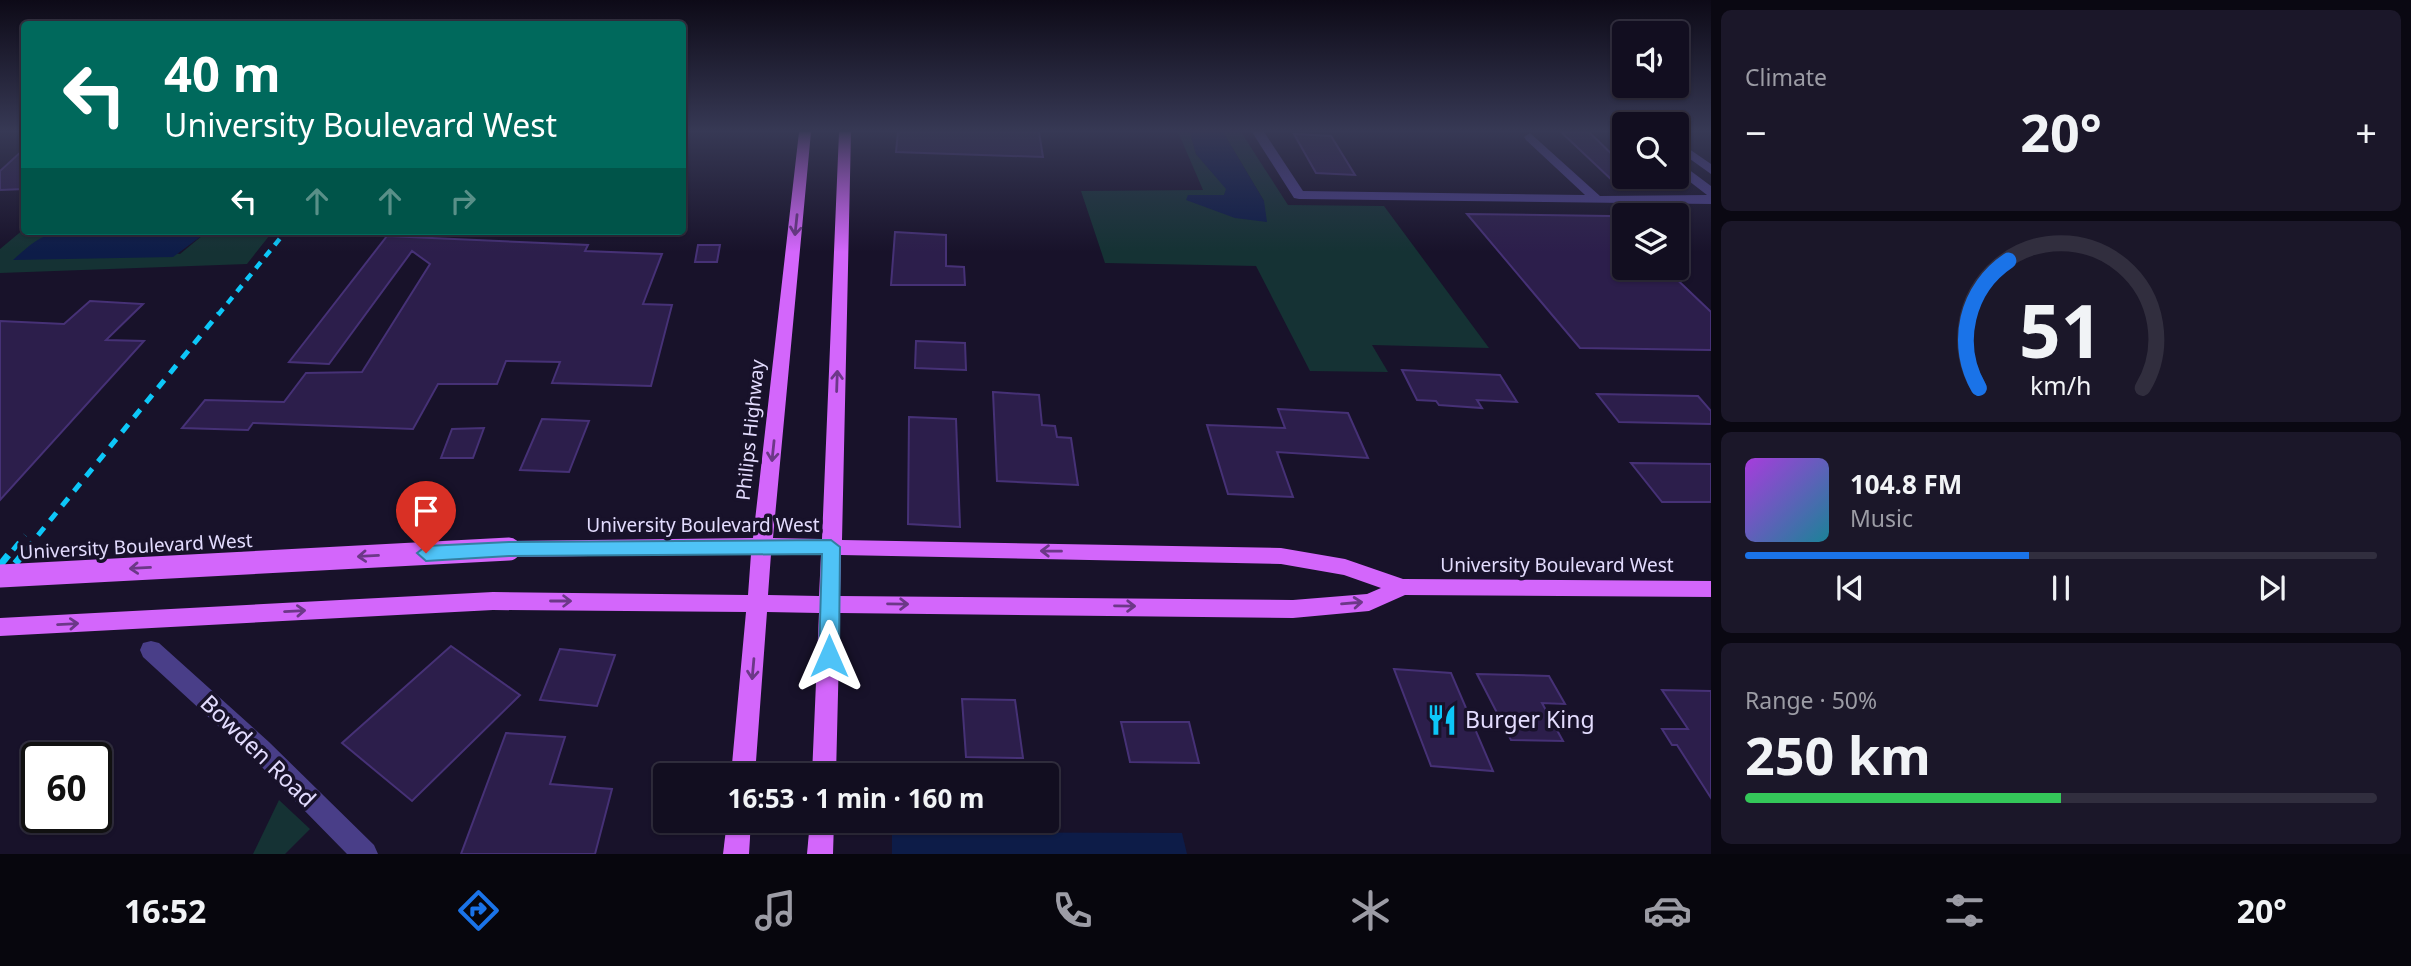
<!DOCTYPE html>
<meta charset="utf-8">
<style>
:root{--surface:#120e20;--page:#1b1729;--text:#f1f3f6;--muted:#9c9ca5;--line:#312e3e;--accent:#1a73e8}
body{margin:0;font-family:"Noto Sans",sans-serif;background:var(--page);color:var(--text);height:100vh;display:flex;flex-direction:column;font-size:26px;white-space:nowrap}
*{box-sizing:border-box;margin:0}
p{font-size:23px;color:var(--muted)}
.icon{flex:none;width:38px;height:38px;fill:none;stroke:currentColor;stroke-width:2;stroke-linecap:round;stroke-linejoin:round}
.map{position:relative;flex:1;overflow:hidden}
.drawer{display:flex;flex-direction:column;gap:10px;padding:10px;background:#0a0812;width:700px}
.drawer>*{flex:none}
.guide{position:absolute;left:21px;top:21px;width:665px;height:214px;border-radius:7px;box-shadow:0 2px 5px #0004,0 0 0 2px var(--line);background:#00695c;color:#fff;overflow:hidden}
.buttons{position:absolute;left:1612px;top:21px;display:grid;gap:14px}
.buttons a{display:grid;place-items:center;width:77px;height:77px;border-radius:7px;background:var(--surface);box-shadow:0 2px 5px #0004,0 0 0 2px var(--line);font-size:35px}
.speed{position:absolute;left:21px;top:742px;display:flex;gap:14px;font-size:35px;font-weight:700;text-align:center}
.speed>*{display:grid;place-content:center;width:91px;height:91px;border-radius:50%;background:var(--surface);box-shadow:0 2px 5px #0004,0 0 0 2px var(--line);line-height:1}
.speed .limit{border:4px solid #111;border-radius:10px;background:#fff;color:#111}
.pin{position:absolute;display:grid;place-items:center;width:60px;height:60px;color:#fff;margin:-72px -30px;border-radius:50% 50% 50% 0;rotate:-45deg;box-shadow:0 0 7px #0007}
.pin .icon{rotate:45deg}
.me{position:absolute;width:77px;margin:-38px;rotate:0deg;stroke-linejoin:round;filter:drop-shadow(0 0 5px #0008)}
.turn{display:flex;align-items:center;gap:24px;height:147px;padding:0 28px;font-size:32px}
.turn .icon{width:91px;height:91px;stroke-width:2.5}
.turn b{display:block;font-size:49px;line-height:60px}
.lanes{display:flex;align-items:center;height:66px;padding:0 28px;background:#0003;justify-content:center;gap:35px;direction:ltr}
.lanes .off{opacity:.35}
.big{font-size:52px;font-weight:700;line-height:1.1}
.drawer .card{flex:1;display:flex;flex-direction:column;justify-content:center;gap:10px;min-width:0;padding:0 24px;border-radius:10px;background:var(--page)}
.drawer .dial{align-items:center;gap:0}
.dial svg{height:182px;overflow:visible;fill:none;stroke:var(--line);stroke-width:7;stroke-linecap:round;text-anchor:middle}
.dial text{fill:var(--text);stroke:none}
.song{display:flex;align-items:center;gap:21px}
.cover{width:84px;height:84px;border-radius:10px;background:linear-gradient(135deg,hsl(280 70% 55%),hsl(190 70% 35%))}
.played{height:7px;border-radius:4px;background:linear-gradient(90deg,var(--accent) 45%,var(--line) 45%)}
.keys{display:flex;justify-content:space-around;direction:ltr}
.heat{display:flex;justify-content:space-between;align-items:center;font-size:38px;direction:ltr}
.charge{height:10px;border-radius:5px;background:linear-gradient(90deg,#34c759 50%,var(--line) 0)}
.trip{position:absolute;left:653px;top:763px;width:406px;height:70px;border-radius:7px;background:var(--surface);box-shadow:0 2px 5px #0004,0 0 0 2px var(--line);font-weight:700;line-height:70px;text-align:center}
.tabs{display:flex;height:112px;justify-content:space-around;align-items:center;background:#07060d;color:var(--muted)}
.tabs .icon{width:49px;height:49px}
.tabs .active{color:var(--accent)}
.tabs b{font-size:32px;color:var(--text)}
main{display:flex;flex:1;min-height:0}
.map>svg:first-child{display:block}
.green{fill:#153234}
.water{fill:#0d1c48}
.building{fill:#2c1e4b;stroke:#463176;stroke-width:2}
.lines{fill:none;stroke-linecap:round;stroke-linejoin:round}
.street{fill:#493e88;fill-rule:evenodd}
.primary{fill:#d366fb;fill-rule:evenodd}
.rail-far2{stroke:#0dc7f8;stroke-width:4.5;stroke-dasharray:8 7;stroke-linecap:butt}
.rail-far1{stroke:#0dc7f8;stroke-width:5;stroke-dasharray:10 9;stroke-linecap:butt}
.rail{stroke:#0dc7f8;stroke-width:7;stroke-dasharray:13 11;stroke-linecap:butt}
.primary-bridge-far1{stroke:#d366fb;stroke-width:18}
.primary-bridge{stroke:#d366fb;stroke-width:23}
.oneway{stroke:#6c3888}
.route{fill:#4fc3f7;stroke:#337fa1;stroke-width:2}
.labels{text-anchor:middle;stroke-width:7;stroke-linejoin:round;paint-order:stroke}
.street-label{font-size:19px;fill:#e3dcfe;stroke:#18122a}
.near-poi-label{font-size:23px;fill:#e3dcfe;stroke:#18122a;text-anchor:start}
.near-street-label{font-size:23px;fill:#e3dcfe;stroke:#18122a}
</style>
<main>
<div class="map">
<svg width="1711" height="854" viewBox="0 0 1711 854">
<rect width="100%" height="100%" fill="#18122a"/>
<!-- green -->
<g class="green">
<path d="M 1178,132 L 1190,132 L 1196,154 L 1227,189 L 1224,195 L 1188,195 L 1264,201 L 1223,132 L 1241,132 L 1288,205 L 1384,206 L 1489,348 L 1372,345 L 1388,372 L 1310,371 L 1256,266 L 1105,263 L 1081,191 L 1203,190 Z"/>
<path d="M 24,229 L 85,231 L 49,233 L 180,254 L 208,231 L 273,231 L 247,264 L 0,273 L 0,249 Z"/>
<path d="M 279,800 L 310,829 L 285,854 L 253,854 Z"/>
</g>
<!-- water -->
<g class="water">
<path d="M 1190,132 L 1223,132 L 1264,201 L 1267,222 L 1235,218 L 1186,200 L 1188,195 L 1224,195 L 1226,189 L 1196,154 Z"/>
<path d="M 85,231 L 208,231 L 173,257 L 13,260 C 43,233 45,233 85,231 Z"/>
<path d="M 892,832 L 1182,833 L 1187,854 L 892,854 Z"/>
</g>
<!-- building -->
<g class="building">
<path d="M 898,132 L 1039,132 L 1043,157 L 896,152 Z"/>
<path d="M 1561,132 L 1589,132 L 1624,166 L 1624,177 L 1635,177 L 1641,183 L 1614,182 Z"/>
<path d="M 1294,134 L 1331,136 L 1355,175 L 1316,173 Z"/>
<path d="M 24,149 L 24,189 L 0,190 L 0,171 Z"/>
<path d="M 1467,214 L 1610,216 L 1624,229 L 1624,268 L 1665,268 L 1711,312 L 1711,350 L 1580,348 Z"/>
<path d="M 895,232 L 946,235 L 946,266 L 964,267 L 965,285 L 891,285 Z"/>
<path d="M 387,236 L 588,245 L 585,251 L 662,254 L 643,304 L 672,305 L 651,386 L 552,383 L 560,362 L 506,361 L 497,384 L 438,384 L 413,429 L 253,423 L 248,430 L 182,428 L 205,400 L 284,402 L 306,373 L 362,372 L 430,264 L 412,251 L 329,364 L 289,362 Z"/>
<path d="M 698,245 L 720,245 L 717,262 L 695,262 Z"/>
<path d="M 90,301 L 143,304 L 106,340 L 144,341 L 0,500 L 0,321 L 64,324 Z"/>
<path d="M 916,341 L 965,343 L 966,370 L 915,368 Z"/>
<path d="M 1402,370 L 1500,375 L 1517,402 L 1477,400 L 1482,408 L 1439,405 L 1436,401 L 1417,400 Z"/>
<path d="M 993,392 L 1039,395 L 1042,425 L 1055,426 L 1057,437 L 1071,438 L 1078,485 L 997,481 Z"/>
<path d="M 1597,394 L 1698,396 L 1711,411 L 1711,424 L 1619,422 Z"/>
<path d="M 1278,409 L 1348,413 L 1368,458 L 1277,452 L 1293,497 L 1228,494 L 1207,425 L 1285,428 Z"/>
<path d="M 909,417 L 956,419 L 960,527 L 908,524 Z"/>
<path d="M 542,419 L 589,421 L 569,472 L 520,470 Z"/>
<path d="M 484,428 L 473,458 L 441,458 L 452,429 Z"/>
<path d="M 1631,463 L 1711,464 L 1711,502 L 1662,502 Z"/>
<path d="M 451,646 L 520,695 L 412,801 L 342,743 Z"/>
<path d="M 560,649 L 615,655 L 597,706 L 540,700 Z"/>
<path d="M 1394,669 L 1451,673 L 1493,771 L 1431,766 Z"/>
<path d="M 1477,674 L 1549,676 L 1565,704 L 1542,703 L 1563,741 L 1511,740 Z"/>
<path d="M 1662,690 L 1711,691 L 1711,798 L 1677,745 L 1672,745 L 1662,729 L 1688,729 Z"/>
<path d="M 962,699 L 1015,700 L 1023,758 L 966,757 Z"/>
<path d="M 1121,722 L 1189,722 L 1199,763 L 1130,762 Z"/>
<path d="M 506,733 L 565,737 L 550,784 L 612,789 L 595,854 L 461,854 Z"/>
</g>
<g class="lines">
<!-- street -->
<g class="street">
<path d="M 1252,132 L 1264,132 L 1303,191 L 1585,195 L 1526,140 L 1524,137 L 1530,133 L 1600,196 L 1707,195 L 1676,171 L 1676,160 L 1711,186 L 1711,204 L 1299,199 L 1294,198 Z"/>
<path d="M 1676,140 L 1711,164 L 1711,174 L 1676,149 Z"/>
<path d="M 151,641 L 159,643 L 269,742 L 374,845 L 378,854 L 347,854 L 253,758 L 143,657 L 140,650 L 143,643 Z"/>
</g>
<!-- primary -->
<g class="primary">
<path d="M 799,132 L 811,132 L 773,538 L 822,539 L 839,132 L 851,132 L 842,540 L 1281,548 L 1345,559 L 1403,579 L 1711,581 L 1711,597 L 1405,595 L 1369,611 L 1293,618 L 840,613 L 836,775 L 812,775 L 819,613 L 767,612 L 755,775 L 731,775 L 746,612 L 493,610 L 0,636 L 0,618 L 493,592 L 748,595 L 751,554 L 509,557 L 502,555 L 499,549 L 502,543 L 509,541 L 753,538 ZM 771,554 L 821,555 L 819,596 L 768,595 ZM 841,555 L 1281,564 L 1344,575 L 1381,588 L 1367,594 L 1293,600 L 840,596 Z"/>
<path d="M 727,821 L 751,821 L 749,854 L 723,854 Z"/>
<path d="M 810,821 L 834,821 L 833,854 L 807,854 Z"/>
</g>
<!-- rail-far2 -->
<path class="rail-far2" d="M 218,315 L 286,231"/>
<!-- rail-far1 -->
<g class="rail-far1">
<path d="M 13,550 L 25,535"/>
<path d="M 26,550 L 219,313"/>
</g>
<!-- rail -->
<g class="rail">
<path d="M 0,565 L 14,548"/>
<path d="M 0,582 L 28,548"/>
</g>
<!-- primary-bridge-far1 -->
<path class="primary-bridge-far1" d="M 490,550 L 509,549"/>
<!-- primary-bridge -->
<path class="primary-bridge" d="M 0,576 L 509,549"/>
</g>
<!-- one-way arrows -->
<defs><path id="oneway-shaft" d="M-6 0H5M1.5-3L5.5 0L1.5 3" fill="none" stroke-width="1.6" stroke-linecap="round" stroke-linejoin="round" transform="scale(1.75)"/></defs>
<g class="oneway">
<use href="#oneway-shaft" transform="translate(796 225) rotate(96)"/>
<use href="#oneway-shaft" transform="translate(837 381) rotate(-88)"/>
<use href="#oneway-shaft" transform="translate(773 451) rotate(96)"/>
<use href="#oneway-shaft" transform="translate(1051 551) rotate(-179)"/>
<use href="#oneway-shaft" transform="translate(368 556) rotate(177)"/>
<use href="#oneway-shaft" transform="translate(140 568) rotate(177)"/>
<use href="#oneway-shaft" transform="translate(561 601)"/>
<use href="#oneway-shaft" transform="translate(1352 603) rotate(-5)"/>
<use href="#oneway-shaft" transform="translate(898 604) rotate(1)"/>
<use href="#oneway-shaft" transform="translate(1125 606) rotate(1)"/>
<use href="#oneway-shaft" transform="translate(295 611) rotate(-3)"/>
<use href="#oneway-shaft" transform="translate(68 624) rotate(-3)"/>
<use href="#oneway-shaft" transform="translate(753 669) rotate(95)"/>
</g>
<!-- sky -->
<linearGradient id="sky" x2="0" y2="1"><stop stop-color="#0d0a17"/><stop offset="0.52" stop-color="#373955"/><stop offset="1" stop-color="#373955" stop-opacity="0"/></linearGradient>
<rect width="1711" height="252" fill="url(#sky)"/>
<!-- route -->
<path class="route" d="M 831,540 L 840,547 L 839,656 L 836,662 L 829,664 L 822,662 L 819,656 L 822,554 L 509,556 L 426,561 L 417,553 L 426,546 L 509,542 Z"/>
<!-- icons -->
<defs>
<symbol id="restaurant-bare" viewBox="-9 -9 18 18"><path d="M-5-6h1v4h1v-4h1v4h1v-4h1v5L-1.5 .5V6h-2V.5L-5-1ZM5-6V6H3V1.5H1.5Q1.5-4 5-6Z" fill="#0dc7f8" stroke="#18122a" stroke-width="2.5" paint-order="stroke"/></symbol>
</defs>
<g fill-rule="evenodd">
<use href="#restaurant-bare" x="1420" y="698" width="44" height="44"/>
</g>
<g class="labels">
<!-- street labels -->
<g class="street-label">
<text transform="translate(750 430) rotate(-84)" y="7">Philips Highway</text>
<text x="703" y="532">University Boulevard West</text>
<text transform="translate(136 546) rotate(-3)" y="7">University Boulevard West</text>
<text x="1557" y="572">University Boulevard West</text>
</g>
<!-- near-poi labels -->
<g class="near-poi-label">
<text x="1465" y="728">Burger King</text>
</g>
<!-- near-street labels -->
<g class="near-street-label">
<text transform="translate(258 751) rotate(44)" y="8">Bowden Road</text>
</g>
</g>
</svg>
<div class="buttons">
<a><svg class="icon" aria-label="sound" viewBox="0 0 24 24"><path d="M4 9h4l5-4v14l-5-4H4zM17 9q2 3 0 6"/></svg></a>
<a><svg class="icon" aria-label="search" viewBox="0 0 24 24"><circle cx="10" cy="10" r="6"/><path d="M15 15l6 6"/></svg></a>
<a><svg class="icon" aria-label="layers" viewBox="0 0 24 24"><path d="M12 4l9 5-9 5-9-5zM3 14l9 5 9-5"/></svg></a>
</div>
<div class="speed"><div class="limit">60</div></div>
<div class="pin" style="left:426px;top:553px;background:#d93025"><svg class="icon" aria-label="arrive" viewBox="0 0 24 24"><path d="M6 21V4h12l-3 4 3 4H6"/></svg></div>
<svg class="me" style="left:829px;top:656px" viewBox="-20 -20 40 40"><path d="M0-17L14 15 0 8-14 15z" fill="#4fc3f7" stroke="#fff" stroke-width="4"/></svg>
<div class="trip">16:53 · 1 min · 160 m</div>
<div class="guide">
<div class="turn"><svg class="icon" aria-label="left" viewBox="0 0 24 24"><path d="M17 20v-9H6M10 6l-5 5 5 5"/></svg><div><b>40 m</b>University Boulevard West</div></div>
<div class="lanes"><svg class="icon" aria-label="left" viewBox="0 0 24 24"><path d="M17 20v-9H6M10 6l-5 5 5 5"/></svg><svg class="icon off" aria-label="ahead" viewBox="0 0 24 24"><path d="M12 20V5M6 11l6-6 6 6"/></svg><svg class="icon off" aria-label="ahead" viewBox="0 0 24 24"><path d="M12 20V5M6 11l6-6 6 6"/></svg><svg class="icon off" aria-label="right" viewBox="0 0 24 24"><path d="M7 20v-9h11M14 6l5 5-5 5"/></svg></div>
</div>
</div>
<section class="drawer">
<div class="card"><p>Climate</p>
<div class="heat"><a>−</a><b class="big">20°</b><a>+</a></div>
</div>
<div class="card dial"><svg viewBox="0 0 100 80">
<path d="M14 69A42 42 0 1 1 86 69"/>
<path d="M14 69A42 42 0 0 1 27 13" stroke="#1a73e8"/>
<text x="50" y="56" font-size="32" font-weight="700">51</text>
<text x="50" y="72" font-size="11">km/h</text>
</svg></div>
<div class="card">
<div class="song"><i class="cover"></i><div><b>104.8 FM</b><p>Music</p></div></div>
<div class="played"></div>
<div class="keys"><svg class="icon" aria-label="previous" viewBox="0 0 24 24"><path d="M18 5L8 12l10 7zM5 5v14"/></svg><svg class="icon" aria-label="pause" viewBox="0 0 24 24"><path d="M8 5v14M16 5v14"/></svg><svg class="icon" aria-label="next" viewBox="0 0 24 24"><path d="M6 5l10 7-10 7zM19 5v14"/></svg></div>
</div>
<div class="card"><p>Range · 50%</p><b class="big">250 km</b><div class="charge"></div></div>
</section>
</main>
<nav class="tabs">
<b>16:52</b>
<svg class="icon active" aria-label="directions" viewBox="0 0 24 24"><path d="M12 3l9 9-9 9-9-9zM9 14v-3h6M13 9l2 2-2 2"/></svg>
<svg class="icon" aria-label="music" viewBox="0 0 24 24"><path d="M9 18V5l10-2v13"/><circle cx="6" cy="18" r="3"/><circle cx="16" cy="16" r="3"/></svg>
<svg class="icon" aria-label="phone" viewBox="0 0 24 24"><path d="M5 4h4l2 5-3 2q2 4 5 5l2-3 5 2v4C11 20 4 13 5 4z"/></svg>
<svg class="icon" aria-label="climate" viewBox="0 0 24 24"><path d="M12 3v18M4 7l16 10M4 17L20 7"/></svg>
<svg class="icon" aria-label="car" viewBox="0 0 24 24"><path d="M5 17H2v-5l4-1 3-4h7l3 4 3 1v5h-3M9 17h6M6 11h13"/><circle cx="7" cy="17" r="2"/><circle cx="17" cy="17" r="2"/></svg>
<svg class="icon" aria-label="filters" viewBox="0 0 24 24"><path d="M4 7h16M4 17h16"/><circle cx="9" cy="7" r="2"/><circle cx="15" cy="17" r="2"/></svg>
<b>20°</b>
</nav>
